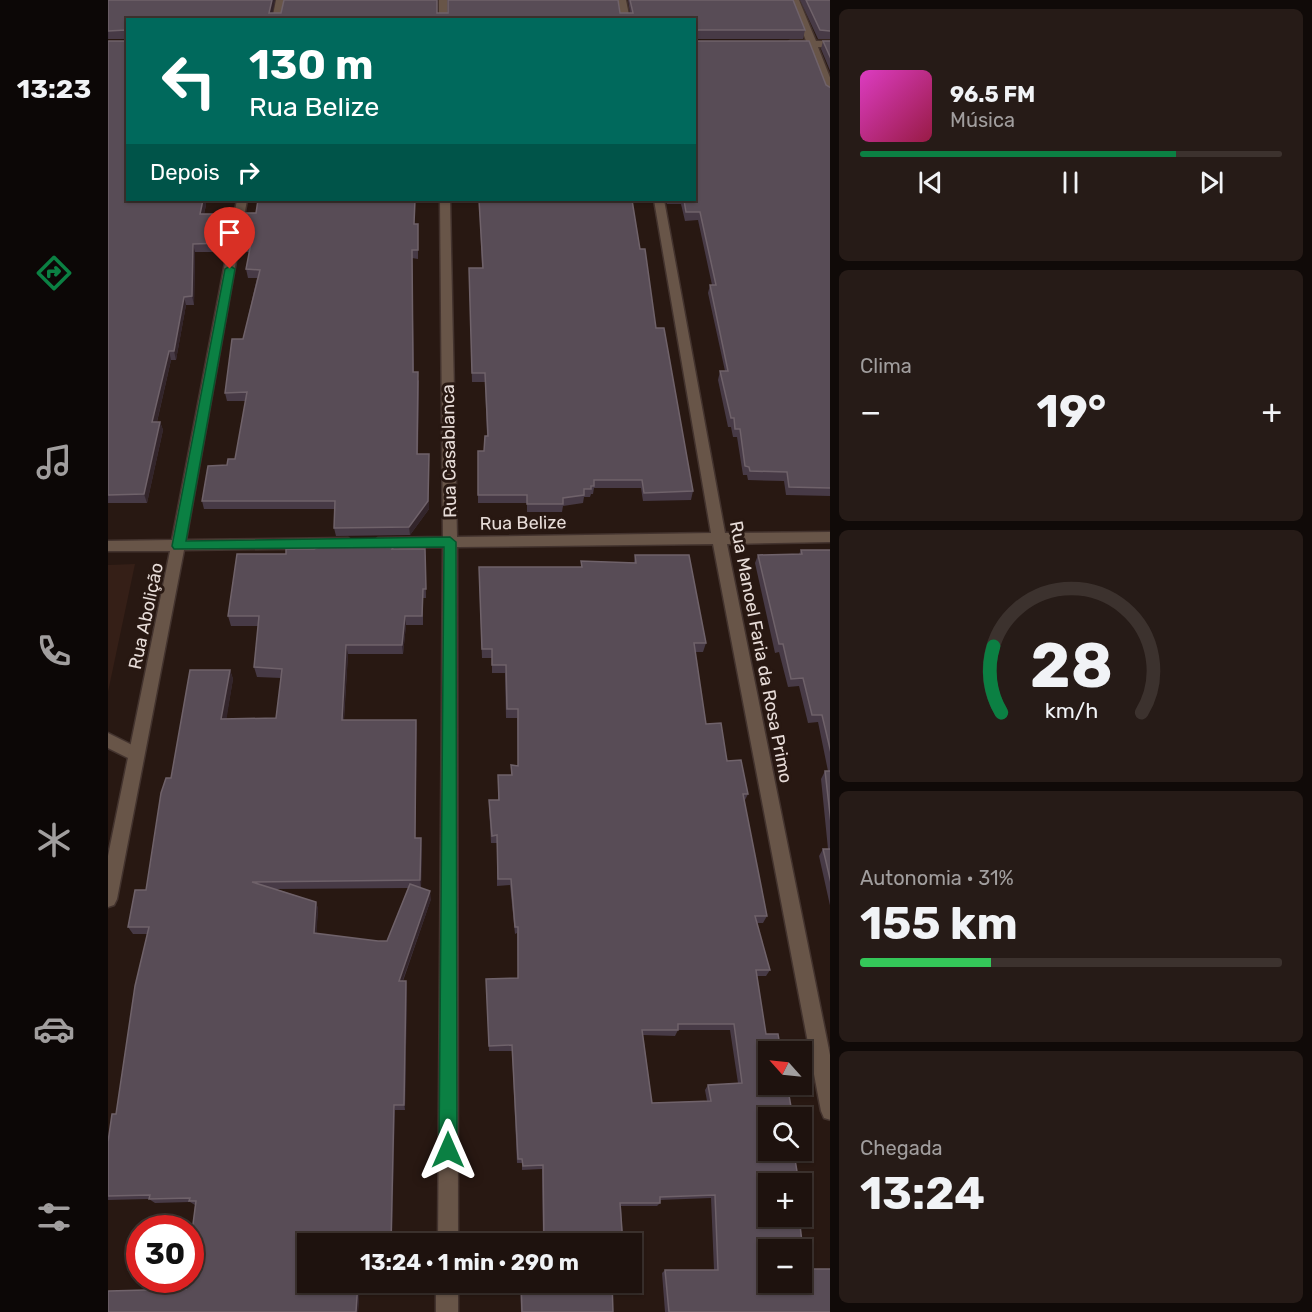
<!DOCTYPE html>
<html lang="pt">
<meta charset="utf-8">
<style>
:root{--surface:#1e120e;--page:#261b17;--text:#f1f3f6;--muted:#a19e9e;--line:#3c322e;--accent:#0b8043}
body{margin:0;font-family:Rubik,sans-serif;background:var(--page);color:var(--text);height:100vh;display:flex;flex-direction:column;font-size:22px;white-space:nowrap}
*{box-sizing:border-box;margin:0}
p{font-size:20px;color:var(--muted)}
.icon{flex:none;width:33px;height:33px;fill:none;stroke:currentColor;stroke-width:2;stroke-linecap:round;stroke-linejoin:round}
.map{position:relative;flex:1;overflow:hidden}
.sheet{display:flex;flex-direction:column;gap:9px;padding:9px;background:#100a08;width:482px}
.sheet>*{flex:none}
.hud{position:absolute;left:18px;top:18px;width:570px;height:183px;border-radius:0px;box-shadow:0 2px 4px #0004,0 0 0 2px var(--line);background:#00695c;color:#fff;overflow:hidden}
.needle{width:39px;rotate:297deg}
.buttons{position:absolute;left:650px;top:1041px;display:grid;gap:12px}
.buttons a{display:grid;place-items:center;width:54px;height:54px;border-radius:0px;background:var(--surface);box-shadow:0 2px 4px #0004,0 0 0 2px var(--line);font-size:30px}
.speed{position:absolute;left:18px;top:1215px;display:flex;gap:12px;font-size:30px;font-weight:700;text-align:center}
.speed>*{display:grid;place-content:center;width:78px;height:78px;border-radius:50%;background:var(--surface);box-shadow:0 2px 4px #0004,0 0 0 2px var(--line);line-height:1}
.speed .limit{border:9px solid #d22;background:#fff;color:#111}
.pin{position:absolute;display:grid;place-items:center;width:51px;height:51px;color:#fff;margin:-62px -26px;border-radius:50% 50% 50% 0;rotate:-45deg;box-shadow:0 0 6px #0007}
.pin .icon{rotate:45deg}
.me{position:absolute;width:66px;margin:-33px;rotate:0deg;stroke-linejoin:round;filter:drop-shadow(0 0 4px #0008)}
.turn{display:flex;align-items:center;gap:21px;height:126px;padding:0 24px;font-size:27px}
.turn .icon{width:78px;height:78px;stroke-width:2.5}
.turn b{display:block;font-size:42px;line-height:51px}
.then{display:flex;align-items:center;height:57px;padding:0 24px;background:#0003;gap:12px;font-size:22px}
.big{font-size:45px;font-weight:700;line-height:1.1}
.sheet .tile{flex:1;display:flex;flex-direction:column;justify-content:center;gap:9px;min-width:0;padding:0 21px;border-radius:9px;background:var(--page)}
.sheet .dial{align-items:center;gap:0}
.dial svg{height:156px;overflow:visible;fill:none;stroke:var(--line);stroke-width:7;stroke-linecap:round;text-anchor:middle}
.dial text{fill:var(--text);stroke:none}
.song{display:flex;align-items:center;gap:18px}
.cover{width:72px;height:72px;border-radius:9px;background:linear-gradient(135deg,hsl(310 70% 55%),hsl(340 70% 35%))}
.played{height:6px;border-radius:3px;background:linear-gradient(90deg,var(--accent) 75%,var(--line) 75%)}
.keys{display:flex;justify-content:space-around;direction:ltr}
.heat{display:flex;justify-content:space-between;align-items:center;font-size:33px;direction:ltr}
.charge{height:9px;border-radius:4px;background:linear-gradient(90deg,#34c759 31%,var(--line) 0)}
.trip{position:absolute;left:189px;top:1233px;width:345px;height:60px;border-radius:0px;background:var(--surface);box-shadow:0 2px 4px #0004,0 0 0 2px var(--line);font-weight:700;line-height:60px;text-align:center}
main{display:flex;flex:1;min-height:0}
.menu{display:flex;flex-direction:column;width:108px;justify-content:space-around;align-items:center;background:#0c0706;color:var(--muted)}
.menu .icon{width:42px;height:42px}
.menu .on{color:var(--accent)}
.menu b{font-size:27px;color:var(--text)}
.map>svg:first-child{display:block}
.built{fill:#351f17}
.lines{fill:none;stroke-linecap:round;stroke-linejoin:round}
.service-casing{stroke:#43332e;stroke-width:3}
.minor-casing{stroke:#43332e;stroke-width:3}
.service{fill:#685548;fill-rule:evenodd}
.minor{fill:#685548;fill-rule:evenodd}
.wall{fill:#473a46;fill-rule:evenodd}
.shaded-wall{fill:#33252b}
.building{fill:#584c56;stroke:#6f626a;stroke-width:1.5;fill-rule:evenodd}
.route{fill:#0b8043;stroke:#07532c;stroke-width:1.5}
.labels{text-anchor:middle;stroke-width:6;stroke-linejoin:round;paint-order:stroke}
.street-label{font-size:18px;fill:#e7dcd8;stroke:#281812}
</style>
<main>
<nav class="menu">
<b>13:23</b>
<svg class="icon on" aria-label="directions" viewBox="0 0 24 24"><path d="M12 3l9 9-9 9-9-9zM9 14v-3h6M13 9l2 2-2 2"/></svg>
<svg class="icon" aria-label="music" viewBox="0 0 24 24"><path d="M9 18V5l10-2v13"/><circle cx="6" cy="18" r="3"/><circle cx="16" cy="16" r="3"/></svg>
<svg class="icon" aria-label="phone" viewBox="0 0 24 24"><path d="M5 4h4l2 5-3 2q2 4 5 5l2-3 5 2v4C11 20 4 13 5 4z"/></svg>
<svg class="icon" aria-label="climate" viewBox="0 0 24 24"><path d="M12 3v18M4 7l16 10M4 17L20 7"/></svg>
<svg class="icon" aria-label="car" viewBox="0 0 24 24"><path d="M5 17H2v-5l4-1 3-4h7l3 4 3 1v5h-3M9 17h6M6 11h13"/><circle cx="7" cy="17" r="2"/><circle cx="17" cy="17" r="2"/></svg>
<svg class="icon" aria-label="filters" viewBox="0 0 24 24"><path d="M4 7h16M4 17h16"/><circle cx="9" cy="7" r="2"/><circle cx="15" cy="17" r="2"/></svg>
</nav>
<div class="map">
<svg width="723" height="1312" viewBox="0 0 723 1312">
<rect width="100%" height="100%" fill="#281812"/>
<!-- built -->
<path class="built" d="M 27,564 L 0,692 L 0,565 Z"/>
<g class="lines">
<defs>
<path id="service" d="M 0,733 L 34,750 L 36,755 L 34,760 L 28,762 L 0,748 Z"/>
<g id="minor">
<path d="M 168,0 L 176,0 L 173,20 L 164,20 Z"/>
<rect x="331" y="0" width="8" height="20"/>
<path d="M 510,0 L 518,0 L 522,20 L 513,20 Z"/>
<path d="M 683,0 L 691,0 L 708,41 L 723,41 L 723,47 L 710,47 L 723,80 L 723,96 L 718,93 L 701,47 L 682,47 L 677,44 L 682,41 L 698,41 Z"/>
<path d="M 129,200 L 139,200 L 78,540 L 240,538 L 247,543 L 240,548 L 76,550 L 9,899 L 6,905 L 0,907 L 0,856 L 62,551 L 0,551 L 0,541 L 64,540 Z"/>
<path d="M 332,200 L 342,200 L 349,537 L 603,533 L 546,200 L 556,200 L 617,533 L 723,532 L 723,542 L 619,544 L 723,1060 L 723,1120 L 716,1118 L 713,1111 L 605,544 L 349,547 L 350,1244 L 330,1244 L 335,547 L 270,548 L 263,543 L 270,538 L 335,537 Z"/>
<rect x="328" y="1282" width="22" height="30"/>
</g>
</defs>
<!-- service casing -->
<use href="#service" class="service-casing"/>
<!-- minor casing -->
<use href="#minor" class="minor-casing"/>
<!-- service -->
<use href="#service" class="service"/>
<!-- minor -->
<use href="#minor" class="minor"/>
</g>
<!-- wall -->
<g class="wall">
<path d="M 0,0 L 167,0 L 164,13 L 522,13 L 520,0 L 685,0 L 697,30 L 695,39 L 587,39 L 587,41 L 718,85 L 723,88 L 723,496 L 678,495 L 676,481 L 640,480 L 639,475 L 635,475 L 629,437 L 625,437 L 623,427 L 620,427 L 610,380 L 612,371 L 617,371 L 600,293 L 602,285 L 604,285 L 590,220 L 577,221 L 573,204 L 559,204 L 557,200 L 586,200 L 586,20 L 20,20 L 20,39 L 0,39 Z"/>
<path d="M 692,0 L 723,0 L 723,39 L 710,39 Z"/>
<path d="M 0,41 L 20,200 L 97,200 L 98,205 L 96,214 L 122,222 L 117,252 L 87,252 L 86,305 L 78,305 L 68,360 L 63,360 L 49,422 L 52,422 L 55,430 L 39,503 L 0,503 Z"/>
<path d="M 715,41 L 723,41 L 723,73 L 713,49 Z"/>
<path d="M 371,200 L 545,200 L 544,203 L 524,202 L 532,249 L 548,328 L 585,491 L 583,500 L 535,501 L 533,488 L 486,488 L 485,494 L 483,494 L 482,497 L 476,497 L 475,503 L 455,506 L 454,512 L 419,512 L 419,503 L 370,503 L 370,451 L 376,451 L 379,436 L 377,382 L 364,382 L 361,268 L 374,268 Z"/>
<path d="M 148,213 L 310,224 L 310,259 L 304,258 L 306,372 L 311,381 L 310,454 L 321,462 L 321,509 L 302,535 L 228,536 L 226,528 L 227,509 L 96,509 L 94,501 L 119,465 L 127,459 L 138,401 L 119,401 L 117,393 L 135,339 L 149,278 L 140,278 L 138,269 L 141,252 L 132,252 L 130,243 Z"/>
<path d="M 291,549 L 317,549 L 318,598 L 315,598 L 315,625 L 298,625 L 295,654 L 240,654 L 236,720 L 308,720 L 307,838 L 314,846 L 313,888 L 323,899 L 295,981 L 299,988 L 297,1110 L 287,1110 L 200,1282 L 252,1282 L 250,1312 L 0,1312 L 78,1289 L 87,1205 L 82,1202 L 47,1203 L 41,1199 L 0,1200 L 0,1142 L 8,1114 L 39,934 L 25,934 L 20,927 L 38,890 L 63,778 L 122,670 L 125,679 L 118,719 L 168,718 L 173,678 L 149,677 L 146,667 L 150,626 L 123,626 L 120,616 L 178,554 ZM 300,888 L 279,941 L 270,941 L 208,934 L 210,909 L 208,902 L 168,889 Z"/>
<path d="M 693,550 L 723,550 L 723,910 L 711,856 L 715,849 L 720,849 L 713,779 L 717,771 L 720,771 L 710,722 L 700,723 L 691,686 L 680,687 L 671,652 L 667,653 L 647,563 L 650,555 L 691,554 Z"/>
<path d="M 527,555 L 598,643 L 595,652 L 587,652 L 598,724 L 640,794 L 636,802 L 659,916 L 655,923 L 649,923 L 662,970 L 658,976 L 649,976 L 658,1034 L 693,1159 L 660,1184 L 697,1269 L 723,1312 L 557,1312 L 554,1273 L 557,1270 L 606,1270 L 603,1198 L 552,1200 L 552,1203 L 549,1206 L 513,1206 L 515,1244 L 435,1244 L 434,1169 L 414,1170 L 414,1163 L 409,1163 L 404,1051 L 381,1051 L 378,985 L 378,979 L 410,978 L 409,933 L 407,934 L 402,885 L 389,886 L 389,843 L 383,843 L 381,807 L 381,800 L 390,800 L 390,775 L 403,775 L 403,765 L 410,766 L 409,718 L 398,718 L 397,673 L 384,673 L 384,658 L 374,658 L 371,576 L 473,567 L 473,561 L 526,563 ZM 570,1030 L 622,1030 L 630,1083 L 600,1085 L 597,1090 L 599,1101 L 544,1103 L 535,1035 L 567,1036 Z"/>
<path d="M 412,1282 L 504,1282 L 505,1312 L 413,1312 Z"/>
</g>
<!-- shaded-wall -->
<g class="shaded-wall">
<path d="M 164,0 L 167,0 L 163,20 L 161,13 Z"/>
<path d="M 95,200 L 97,200 L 98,205 L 94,223 L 92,214 Z"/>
<path d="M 121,214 L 122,222 L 117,252 L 115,243 Z"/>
<path d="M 85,244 L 87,252 L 86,305 L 84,296 Z"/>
<path d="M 76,297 L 78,305 L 68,360 L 66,351 Z"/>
<path d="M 61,351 L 63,360 L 47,430 L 44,422 Z"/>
<path d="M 52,422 L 55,430 L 39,503 L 36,494 Z"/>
<path d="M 321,462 L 321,509 L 302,535 L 301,527 Z"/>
<path d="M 290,540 L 291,550 L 284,549 Z"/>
<path d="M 297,616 L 298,625 L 295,654 L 294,645 Z"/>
<path d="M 238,645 L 240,654 L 235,729 L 234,720 Z"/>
<path d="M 122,670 L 125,679 L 117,728 L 113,719 Z"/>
<path d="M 308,720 L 309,729 L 307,846 L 307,838 Z"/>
<path d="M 313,838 L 314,846 L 313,888 L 312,880 Z"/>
<path d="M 322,891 L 323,899 L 292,988 L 291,981 Z"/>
<path d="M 208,902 L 210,909 L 208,940 L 206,933 Z"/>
<path d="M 298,981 L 299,988 L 297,1110 L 296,1105 Z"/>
<path d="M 286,1105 L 287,1110 L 284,1244 L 283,1244 Z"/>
<path d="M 250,1282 L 252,1282 L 250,1312 L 248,1312 Z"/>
</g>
<!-- building -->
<g class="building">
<path d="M 0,0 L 164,0 L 161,13 L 173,13 L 176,0 L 329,0 L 329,13 L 340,13 L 340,0 L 510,0 L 512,13 L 525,13 L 522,0 L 685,0 L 697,30 L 587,30 L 586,31 L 586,20 L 20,20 L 20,36 L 18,30 L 0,31 Z"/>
<path d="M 698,0 L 723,0 L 723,31 L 712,30 Z"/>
<path d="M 586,38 L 587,41 L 701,41 L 718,85 L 723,88 L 723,488 L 681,487 L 679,472 L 642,471 L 641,467 L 637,466 L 632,429 L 627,429 L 626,418 L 623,418 L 612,371 L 620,371 L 602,285 L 608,285 L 592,212 L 578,212 L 576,200 L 586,200 Z"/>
<path d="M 20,39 L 20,200 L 95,200 L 92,214 L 121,214 L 115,243 L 85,244 L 84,296 L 76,297 L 66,351 L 61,351 L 44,422 L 52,422 L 36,494 L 0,495 L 0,41 L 18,41 Z"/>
<path d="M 715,41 L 723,41 L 723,59 Z"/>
<path d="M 150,200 L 307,200 L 306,224 L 310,224 L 310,250 L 304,250 L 305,372 L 310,372 L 309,454 L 321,454 L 320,501 L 301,527 L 226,528 L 227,501 L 94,501 L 100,466 L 119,465 L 120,459 L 127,459 L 139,392 L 117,393 L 124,339 L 135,339 L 152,270 L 138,269 L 143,243 L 130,243 L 136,213 L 148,213 Z"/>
<path d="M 371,200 L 524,200 L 532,249 L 537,249 L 548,328 L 556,328 L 585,491 L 536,493 L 534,480 L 486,480 L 486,486 L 483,486 L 483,489 L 476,489 L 476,495 L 455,498 L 455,504 L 419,504 L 419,495 L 370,495 L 370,451 L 376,451 L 377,436 L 380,436 L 377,373 L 364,373 L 361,268 L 375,268 Z"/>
<path d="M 290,540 L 284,549 L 317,549 L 318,589 L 315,589 L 314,616 L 297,616 L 294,645 L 238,645 L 234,720 L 308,720 L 307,838 L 313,838 L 312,880 L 144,882 L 208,902 L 206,933 L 270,941 L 279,941 L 302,884 L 322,891 L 291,981 L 298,981 L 296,1105 L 286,1105 L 283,1244 L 200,1244 L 200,1282 L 250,1282 L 248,1312 L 0,1312 L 0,1291 L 78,1289 L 79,1280 L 82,1280 L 82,1247 L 88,1201 L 81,1201 L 82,1198 L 41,1199 L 42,1195 L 0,1196 L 0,1142 L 4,1114 L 8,1114 L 27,986 L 41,927 L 20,927 L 27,890 L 38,890 L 53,793 L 58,778 L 63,778 L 82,670 L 122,670 L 113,719 L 168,718 L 174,669 L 146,667 L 151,616 L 120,616 L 129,554 L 178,554 L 178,549 L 206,549 L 226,541 Z"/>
<path d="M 693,550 L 723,550 L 723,753 L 714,715 L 704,715 L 695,678 L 683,679 L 675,644 L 671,644 L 650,555 L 694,554 Z"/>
<path d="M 527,555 L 581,555 L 598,643 L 586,643 L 598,724 L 613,723 L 619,761 L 633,760 L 640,794 L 635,794 L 659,916 L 647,916 L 662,970 L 648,970 L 658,1034 L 670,1034 L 673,1052 L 660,1052 L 660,1084 L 679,1084 L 685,1118 L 660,1118 L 660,1150 L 691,1150 L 693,1159 L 687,1159 L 691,1184 L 660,1184 L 660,1216 L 691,1216 L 697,1269 L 723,1269 L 723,1312 L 561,1312 L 557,1270 L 610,1270 L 607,1195 L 552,1197 L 552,1203 L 512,1203 L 515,1244 L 436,1244 L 435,1165 L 415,1166 L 414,1159 L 410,1159 L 404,1045 L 381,1046 L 378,979 L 410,978 L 410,927 L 407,927 L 403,879 L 390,879 L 389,835 L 384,836 L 381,800 L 391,800 L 390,775 L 404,775 L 403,765 L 410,766 L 410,709 L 399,709 L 398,665 L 384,665 L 384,649 L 374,649 L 371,567 L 474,567 L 473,561 L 528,563 ZM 570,1024 L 626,1024 L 634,1083 L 600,1085 L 603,1101 L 544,1103 L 534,1030 L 570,1030 ZM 660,1250 L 693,1250 L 693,1282 L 660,1282 Z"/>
<path d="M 717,771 L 723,771 L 723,823 Z"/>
<path d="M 715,849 L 723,849 L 723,883 Z"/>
<path d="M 413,1282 L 504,1282 L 505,1312 L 414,1312 Z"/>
</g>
<!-- route -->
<path class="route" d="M 122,266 L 127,269 L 78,541 L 342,537 L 348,542 L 349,1150 L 346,1156 L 340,1159 L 334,1156 L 331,1150 L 336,547 L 66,549 L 64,546 L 117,269 Z"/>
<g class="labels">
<!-- street labels -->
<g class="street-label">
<text transform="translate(341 451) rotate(-91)" y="6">Rua Casablanca</text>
<text transform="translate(415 523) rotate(-1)" y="6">Rua Belize</text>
<text transform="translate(38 616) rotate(-78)" y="6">Rua Abolição</text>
<text transform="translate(653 652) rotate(79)" y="6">Rua Manoel Faria da Rosa Primo</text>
</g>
</g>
</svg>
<div class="buttons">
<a><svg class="needle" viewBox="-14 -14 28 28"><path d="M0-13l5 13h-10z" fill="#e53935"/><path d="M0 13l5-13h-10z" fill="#a19e9e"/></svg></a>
<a><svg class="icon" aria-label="search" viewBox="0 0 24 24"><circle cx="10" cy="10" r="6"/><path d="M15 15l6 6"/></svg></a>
<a>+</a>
<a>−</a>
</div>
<div class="speed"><div class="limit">30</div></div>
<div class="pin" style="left:122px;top:269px;background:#d93025"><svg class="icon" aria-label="arrive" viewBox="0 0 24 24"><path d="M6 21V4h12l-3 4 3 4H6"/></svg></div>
<svg class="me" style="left:340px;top:1150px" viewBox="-20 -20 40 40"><path d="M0-17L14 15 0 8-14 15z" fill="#0b8043" stroke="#fff" stroke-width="4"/></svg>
<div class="trip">13:24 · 1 min · 290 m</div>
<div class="hud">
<div class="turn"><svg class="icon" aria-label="left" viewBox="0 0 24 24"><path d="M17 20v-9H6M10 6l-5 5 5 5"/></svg><div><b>130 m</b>Rua Belize</div></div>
<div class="then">Depois<svg class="icon" aria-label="right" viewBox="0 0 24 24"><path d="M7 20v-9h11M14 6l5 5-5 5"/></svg></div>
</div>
</div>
<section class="sheet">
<div class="tile">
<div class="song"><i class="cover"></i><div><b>96.5 FM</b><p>Música</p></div></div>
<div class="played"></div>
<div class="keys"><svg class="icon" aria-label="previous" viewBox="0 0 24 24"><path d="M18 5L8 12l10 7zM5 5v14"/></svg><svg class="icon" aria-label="pause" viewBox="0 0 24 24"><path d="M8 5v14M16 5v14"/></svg><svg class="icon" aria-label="next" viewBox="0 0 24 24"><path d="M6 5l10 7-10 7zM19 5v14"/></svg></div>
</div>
<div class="tile"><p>Clima</p>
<div class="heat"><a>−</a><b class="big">19°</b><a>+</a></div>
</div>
<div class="tile dial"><svg viewBox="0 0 100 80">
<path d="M14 69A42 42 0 1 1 86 69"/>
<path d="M14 69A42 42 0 0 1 10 35" stroke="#0b8043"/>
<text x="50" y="56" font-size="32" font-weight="700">28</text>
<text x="50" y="72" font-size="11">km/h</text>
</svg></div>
<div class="tile"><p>Autonomia · 31%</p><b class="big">155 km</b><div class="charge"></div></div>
<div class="tile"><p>Chegada</p><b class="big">13:24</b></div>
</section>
</main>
